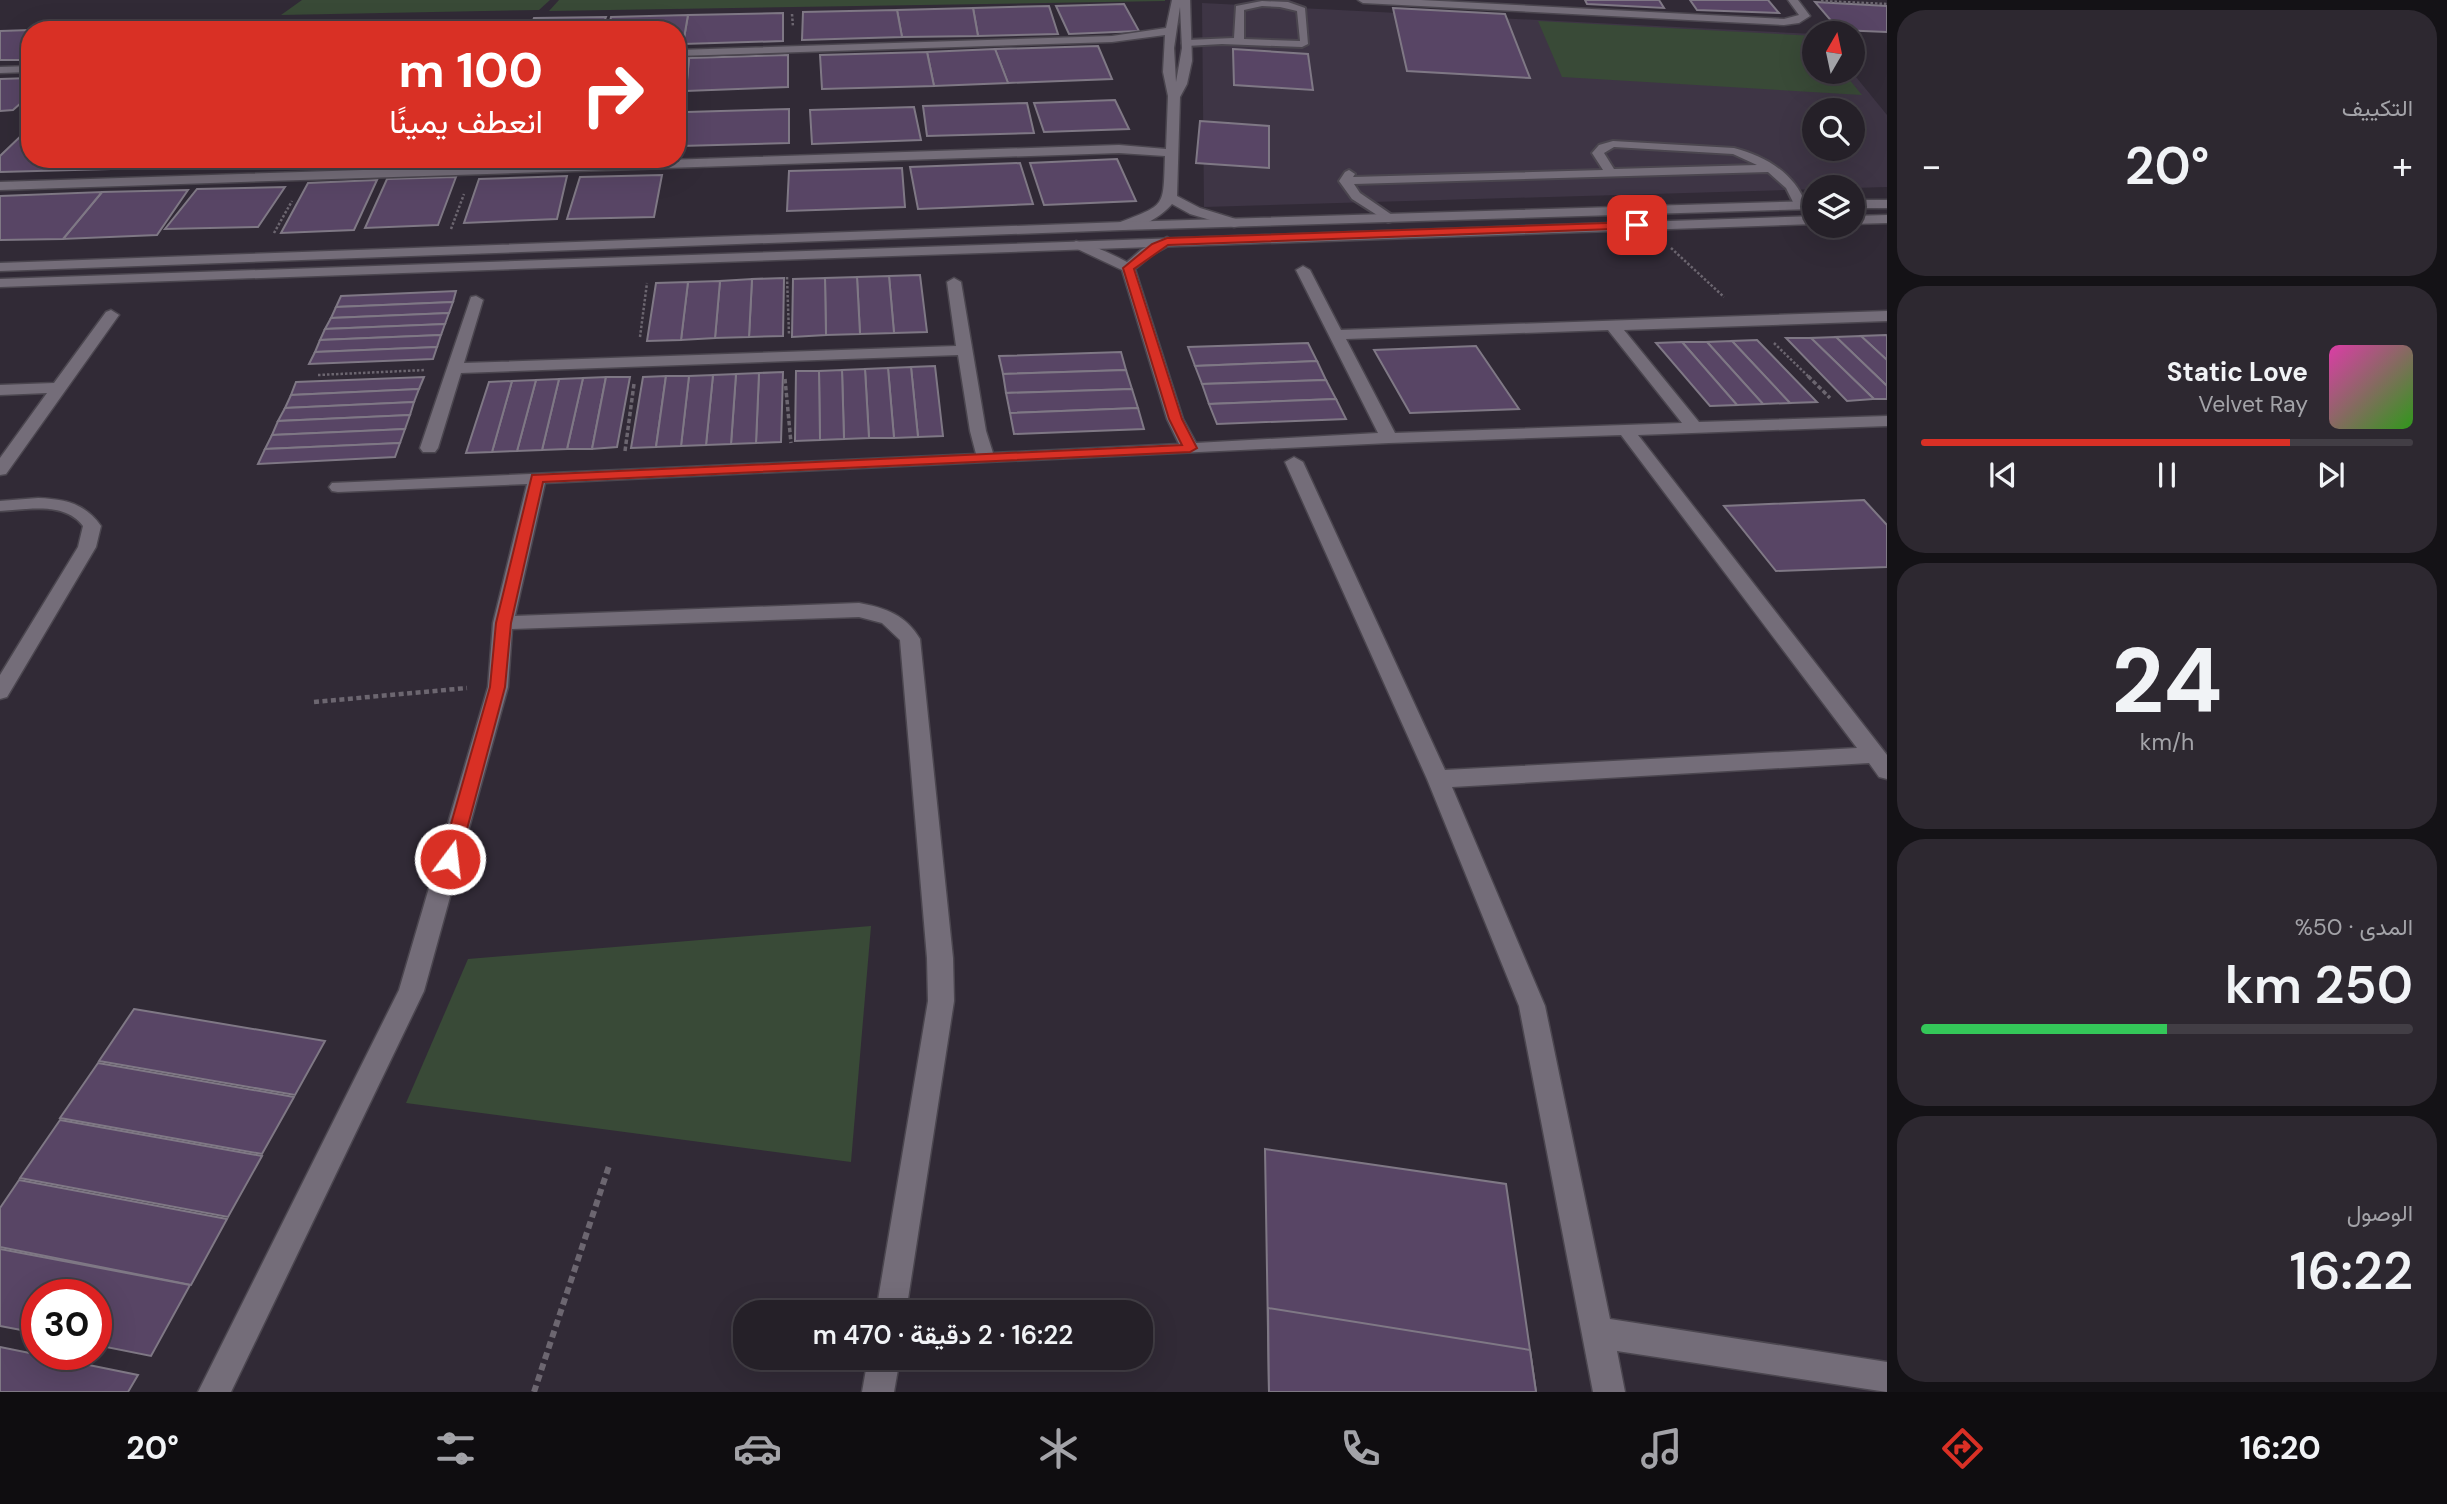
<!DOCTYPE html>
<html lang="ar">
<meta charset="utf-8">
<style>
:root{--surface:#252028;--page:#2d2830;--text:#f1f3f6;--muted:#a3a3a8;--line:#423e45;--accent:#d93025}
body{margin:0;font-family:"DM Sans",Vazirmatn,sans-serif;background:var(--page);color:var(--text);direction:rtl;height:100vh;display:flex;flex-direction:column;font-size:26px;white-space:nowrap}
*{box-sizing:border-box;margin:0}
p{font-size:23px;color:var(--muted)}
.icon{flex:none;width:38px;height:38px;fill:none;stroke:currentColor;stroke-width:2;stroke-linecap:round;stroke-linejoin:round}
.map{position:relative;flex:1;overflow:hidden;direction:ltr}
.sheet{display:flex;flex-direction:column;gap:10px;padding:10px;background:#141216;width:560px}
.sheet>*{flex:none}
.top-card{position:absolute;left:21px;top:21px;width:665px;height:147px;border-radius:28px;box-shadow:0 7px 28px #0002,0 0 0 2px var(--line);direction:rtl;background:#d93025;color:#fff;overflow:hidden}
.needle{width:46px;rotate:9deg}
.buttons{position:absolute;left:1802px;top:21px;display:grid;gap:14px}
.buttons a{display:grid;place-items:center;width:63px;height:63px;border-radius:50%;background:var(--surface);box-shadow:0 7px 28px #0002,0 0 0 2px var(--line);font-size:35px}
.speed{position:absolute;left:21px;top:1279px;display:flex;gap:14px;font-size:35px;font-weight:700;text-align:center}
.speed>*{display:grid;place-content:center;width:91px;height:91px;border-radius:50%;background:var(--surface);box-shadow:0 7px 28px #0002,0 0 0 2px var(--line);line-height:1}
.speed .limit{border:10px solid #d22;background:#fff;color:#111}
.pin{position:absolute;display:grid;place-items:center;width:60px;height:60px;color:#fff;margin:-30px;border-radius:14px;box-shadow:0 4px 10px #0006}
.me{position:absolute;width:77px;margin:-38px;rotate:15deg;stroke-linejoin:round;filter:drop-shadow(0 0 5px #0008)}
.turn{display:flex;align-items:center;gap:24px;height:147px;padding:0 28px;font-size:32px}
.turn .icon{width:91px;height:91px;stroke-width:2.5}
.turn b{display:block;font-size:49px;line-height:60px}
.big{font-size:52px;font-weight:600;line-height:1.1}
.sheet .widget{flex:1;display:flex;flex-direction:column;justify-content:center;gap:10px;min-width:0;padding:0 24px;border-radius:28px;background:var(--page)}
.sheet .dial{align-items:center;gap:0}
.dial b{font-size:91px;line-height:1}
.song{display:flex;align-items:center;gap:21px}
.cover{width:84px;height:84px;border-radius:10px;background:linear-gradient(135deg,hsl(320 70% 55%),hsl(110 70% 35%))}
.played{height:7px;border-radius:4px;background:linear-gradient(90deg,var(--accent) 75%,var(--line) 75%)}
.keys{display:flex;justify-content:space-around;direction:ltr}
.heat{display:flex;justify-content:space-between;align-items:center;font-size:38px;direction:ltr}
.charge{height:10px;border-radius:5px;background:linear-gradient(90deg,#34c759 50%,var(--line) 0)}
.trip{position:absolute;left:733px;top:1300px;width:420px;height:70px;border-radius:28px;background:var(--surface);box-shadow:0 7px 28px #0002,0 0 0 2px var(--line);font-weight:600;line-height:70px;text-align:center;direction:rtl}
.tabs{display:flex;height:112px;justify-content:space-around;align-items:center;background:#0f0d10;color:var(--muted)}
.tabs .icon{width:49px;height:49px}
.tabs .current{color:var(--accent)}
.tabs b{font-size:32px;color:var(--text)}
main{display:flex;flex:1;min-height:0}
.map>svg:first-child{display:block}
.built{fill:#3e3545;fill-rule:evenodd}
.green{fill:#394a37}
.building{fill:#584565;stroke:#7f7885;stroke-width:2}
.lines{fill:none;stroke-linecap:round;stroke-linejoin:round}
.service-casing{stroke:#4b464f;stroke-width:4}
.minor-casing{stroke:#4b464f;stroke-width:3}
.tertiary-casing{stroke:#4b464f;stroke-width:3}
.path-far3{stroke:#6c6670;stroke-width:2.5;stroke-dasharray:2.5 2;stroke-linecap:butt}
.path-far2{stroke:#6c6670;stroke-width:3.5;stroke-dasharray:4.5 2.5;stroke-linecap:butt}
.path-far1{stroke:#6c6670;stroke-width:4.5;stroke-dasharray:5 3.5;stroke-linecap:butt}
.path{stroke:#6c6670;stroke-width:6;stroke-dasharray:7 4.5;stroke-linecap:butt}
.service{fill:#746d79;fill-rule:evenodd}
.minor{fill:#746d79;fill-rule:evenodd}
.tertiary{fill:#746d79;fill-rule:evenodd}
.route{fill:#d93025;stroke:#8d1f18;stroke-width:2}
</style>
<main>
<section class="sheet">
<div class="widget"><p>التكييف</p>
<div class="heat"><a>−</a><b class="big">20°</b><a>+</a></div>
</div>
<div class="widget">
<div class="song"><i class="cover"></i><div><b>Static Love</b><p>Velvet Ray</p></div></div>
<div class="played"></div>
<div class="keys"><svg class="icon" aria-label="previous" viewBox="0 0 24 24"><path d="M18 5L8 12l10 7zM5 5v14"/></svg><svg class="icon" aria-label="pause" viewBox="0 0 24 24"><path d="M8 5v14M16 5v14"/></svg><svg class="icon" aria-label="next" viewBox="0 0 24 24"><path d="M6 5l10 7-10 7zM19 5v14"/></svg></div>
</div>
<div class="widget dial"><b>24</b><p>km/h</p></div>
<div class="widget"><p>المدى · 50%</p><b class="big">250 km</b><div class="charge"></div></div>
<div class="widget"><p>الوصول</p><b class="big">16:22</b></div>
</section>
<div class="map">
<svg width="1887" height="1392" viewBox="0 0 1887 1392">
<rect width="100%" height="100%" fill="#312a36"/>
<!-- built -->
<path class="built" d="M 1202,3 L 1815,34 L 1815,72 L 1852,72 L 1887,115 L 1887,187 L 1204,207 ZM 1815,110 L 1853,110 L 1853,149 L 1815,149 Z"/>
<!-- green -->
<g class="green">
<path d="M 302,0 L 550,0 L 539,10 L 281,15 Z"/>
<path d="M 559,0 L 1165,0 L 1165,1 L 549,11 Z"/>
<path d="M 1538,21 L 1815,36 L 1815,72 L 1843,72 L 1862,95 L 1562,77 Z"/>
<path d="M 871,926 L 851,1162 L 406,1103 L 468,959 Z"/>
</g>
<!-- building -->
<g class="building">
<path d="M 1585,0 L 1659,0 L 1664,8 L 1587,4 Z"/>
<path d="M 1690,0 L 1768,0 L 1779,13 L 1697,10 Z"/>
<path d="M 1815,2 L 1887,6 L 1887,32 L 1839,30 Z"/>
<path d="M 1124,4 L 1139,31 L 1069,34 L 1056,6 Z"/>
<path d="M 1049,6 L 1058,34 L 978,36 L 973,8 Z"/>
<path d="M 973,8 L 978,36 L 902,37 L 897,10 Z"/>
<path d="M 1393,8 L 1505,14 L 1530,78 L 1407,71 Z"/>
<path d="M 897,10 L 902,37 L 802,40 L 803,12 Z"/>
<path d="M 783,13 L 783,41 L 683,44 L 688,15 Z"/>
<path d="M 688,15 L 683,44 L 677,44 L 677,30 L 608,30 L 611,17 Z"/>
<path d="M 606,17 L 601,30 L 529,30 L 534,18 Z"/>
<path d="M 437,21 L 433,30 L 364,30 L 368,23 Z"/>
<path d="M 361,22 L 356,30 L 276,30 L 281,24 Z"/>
<path d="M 281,24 L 276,30 L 180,30 L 183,27 Z"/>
<path d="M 183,27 L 180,30 L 77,30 L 77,29 Z"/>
<path d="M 30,30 L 30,57 L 26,60 L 0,60 L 0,31 Z"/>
<path d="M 1098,46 L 1112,79 L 1008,83 L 995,49 Z"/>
<path d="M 995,49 L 1008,83 L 934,86 L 927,52 Z"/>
<path d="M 1233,49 L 1308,54 L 1313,90 L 1234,85 Z"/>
<path d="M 927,52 L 934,86 L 822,89 L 820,55 Z"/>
<path d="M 788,55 L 788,87 L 686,91 L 689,58 Z"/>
<path d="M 677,58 L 689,58 L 686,91 L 677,92 Z"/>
<path d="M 30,78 L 30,95 L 13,110 L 0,111 L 0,79 Z"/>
<path d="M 1115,100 L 1129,129 L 1044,132 L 1034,103 Z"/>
<path d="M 1027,103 L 1034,133 L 927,136 L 923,106 Z"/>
<path d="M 914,107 L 921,140 L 812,144 L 810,110 Z"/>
<path d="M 789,109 L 789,143 L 681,146 L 687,112 Z"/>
<path d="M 1200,121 L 1269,126 L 1269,168 L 1196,163 Z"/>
<path d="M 25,132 L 30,132 L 30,159 L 120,159 L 111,169 L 0,172 L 0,156 Z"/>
<path d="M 120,159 L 240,159 L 234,167 L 111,169 Z"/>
<path d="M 1117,159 L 1136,201 L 1044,205 L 1030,163 Z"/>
<path d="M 1020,163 L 1033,204 L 918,209 L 910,167 Z"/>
<path d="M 902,168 L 905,207 L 787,211 L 789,171 Z"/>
<path d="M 662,175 L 654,217 L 567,219 L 580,177 Z"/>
<path d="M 567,176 L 557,219 L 464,223 L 479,179 Z"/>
<path d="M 456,177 L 438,225 L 365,228 L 387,179 Z"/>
<path d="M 377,180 L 354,230 L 281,233 L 308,183 Z"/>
<path d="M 285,187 L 258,227 L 165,229 L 197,189 Z"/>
<path d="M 188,190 L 157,235 L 63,239 L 102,192 Z"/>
<path d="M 102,192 L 63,239 L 0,240 L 0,196 Z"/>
<path d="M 920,275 L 927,332 L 894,333 L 889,276 Z"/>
<path d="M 889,276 L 894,333 L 860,334 L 857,277 Z"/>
<path d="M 857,277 L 860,334 L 826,335 L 825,278 Z"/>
<path d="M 784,278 L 783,336 L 749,337 L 752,279 Z"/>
<path d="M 825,278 L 826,335 L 792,337 L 793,279 Z"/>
<path d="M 752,279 L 749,337 L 715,338 L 720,281 Z"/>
<path d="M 720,281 L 715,338 L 681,340 L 688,282 Z"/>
<path d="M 688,282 L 681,340 L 647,341 L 656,283 Z"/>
<path d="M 456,291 L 453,302 L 336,307 L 341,296 Z"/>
<path d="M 453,302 L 449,313 L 331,318 L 336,307 Z"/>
<path d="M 449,313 L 445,324 L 325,329 L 331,318 Z"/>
<path d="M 445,324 L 441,335 L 320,340 L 325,329 Z"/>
<path d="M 441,335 L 437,347 L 315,352 L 320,340 Z"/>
<path d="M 1886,335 L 1887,336 L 1887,360 L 1861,336 Z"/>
<path d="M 1861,336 L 1887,360 L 1887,386 L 1836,337 Z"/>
<path d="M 1836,337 L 1887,386 L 1887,399 L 1874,399 L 1811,338 Z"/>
<path d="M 1786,338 L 1811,338 L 1874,399 L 1847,401 Z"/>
<path d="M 1757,340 L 1817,402 L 1790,403 L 1732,341 Z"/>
<path d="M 1732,341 L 1790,403 L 1763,404 L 1707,342 Z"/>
<path d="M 1682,342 L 1707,342 L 1763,404 L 1737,405 Z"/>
<path d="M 1682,342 L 1737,405 L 1710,406 L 1656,343 Z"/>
<path d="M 1308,343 L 1317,361 L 1195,366 L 1188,347 Z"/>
<path d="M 1476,346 L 1519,409 L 1410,413 L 1374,350 Z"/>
<path d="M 437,347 L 433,359 L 309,364 L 315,352 Z"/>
<path d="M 1121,352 L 1126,370 L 1003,374 L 999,356 Z"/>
<path d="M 1317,361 L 1326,380 L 1202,384 L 1195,366 Z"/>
<path d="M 935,366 L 943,436 L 918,437 L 911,367 Z"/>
<path d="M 911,367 L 918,437 L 894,438 L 888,368 Z"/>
<path d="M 888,368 L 894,438 L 869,438 L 865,369 Z"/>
<path d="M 865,369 L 869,438 L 844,439 L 842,370 Z"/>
<path d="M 842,370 L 844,439 L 820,440 L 819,371 Z"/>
<path d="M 1126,370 L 1132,389 L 1006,393 L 1003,374 Z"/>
<path d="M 796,371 L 819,371 L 820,440 L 795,441 Z"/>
<path d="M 783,372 L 781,442 L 756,443 L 759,373 Z"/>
<path d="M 759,373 L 756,443 L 731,444 L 736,374 Z"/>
<path d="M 736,374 L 731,444 L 706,445 L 713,375 Z"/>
<path d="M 713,375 L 706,445 L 681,446 L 689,376 Z"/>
<path d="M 666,376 L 656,447 L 631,448 L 643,377 Z"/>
<path d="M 666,376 L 689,376 L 681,446 L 656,447 Z"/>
<path d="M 424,377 L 419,389 L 291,395 L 296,382 Z"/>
<path d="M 606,377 L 592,449 L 567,449 L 583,378 Z"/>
<path d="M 606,377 L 630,377 L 617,447 L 592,449 Z"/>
<path d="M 583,378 L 567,449 L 542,450 L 559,379 Z"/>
<path d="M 559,379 L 542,450 L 517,451 L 536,380 Z"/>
<path d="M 536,380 L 517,451 L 492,452 L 512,381 Z"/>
<path d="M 1326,380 L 1336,399 L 1209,404 L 1202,384 Z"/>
<path d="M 512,381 L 492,452 L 466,453 L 489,382 Z"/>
<path d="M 419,389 L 414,402 L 285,408 L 291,395 Z"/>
<path d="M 1132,389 L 1138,408 L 1010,413 L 1006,393 Z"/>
<path d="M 1336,399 L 1346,419 L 1217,424 L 1209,404 Z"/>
<path d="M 414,402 L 410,415 L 278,421 L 285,408 Z"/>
<path d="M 1138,408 L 1144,429 L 1014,434 L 1010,413 Z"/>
<path d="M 410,415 L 405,429 L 272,435 L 278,421 Z"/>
<path d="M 405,429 L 400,443 L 265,449 L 272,435 Z"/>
<path d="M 400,443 L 395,457 L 258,464 L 265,449 Z"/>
<path d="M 1864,500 L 1887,525 L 1887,567 L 1776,571 L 1724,506 Z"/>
<path d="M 134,1009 L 325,1041 L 295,1095 L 99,1061 Z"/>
<path d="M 98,1063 L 294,1097 L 262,1154 L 60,1118 Z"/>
<path d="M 60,1120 L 262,1156 L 228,1217 L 20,1178 Z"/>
<path d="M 1265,1149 L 1506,1184 L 1536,1392 L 1269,1392 Z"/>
<path d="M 19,1180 L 227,1219 L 191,1285 L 0,1247 L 0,1208 Z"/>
<path d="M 0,1249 L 190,1285 L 151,1356 L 96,1345 L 96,1295 L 37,1295 L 37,1333 L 0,1326 Z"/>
<path d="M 1268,1308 L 1530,1350 L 1536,1392 L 1269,1392 Z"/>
<path d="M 0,1347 L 138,1375 L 128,1392 L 0,1392 Z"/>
</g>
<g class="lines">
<defs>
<g id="service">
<path d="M 1262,1 L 1288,2 L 1305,8 L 1308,44 L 1302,47 L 1222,44 L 1187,46 L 1182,43 L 1187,40 L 1234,38 L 1236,6 ZM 1262,6 L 1280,7 L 1297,11 L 1300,41 L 1244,39 L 1244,10 Z"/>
<path d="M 1613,141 L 1734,148 C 1765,156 1795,173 1806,205 L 1796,208 L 1786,188 L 1768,172 L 1354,184 L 1360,193 L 1392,215 L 1392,221 L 1388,222 L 1352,199 L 1339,181 L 1345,172 L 1349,170 L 1355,174 L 1353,177 L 1603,170 L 1592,153 L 1599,145 ZM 1614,147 L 1733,154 L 1757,165 L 1614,169 L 1604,153 Z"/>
</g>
<g id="minor">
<path d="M 1172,0 L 1190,0 L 1192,61 L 1187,84 L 1180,97 L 1177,196 L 1200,208 L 1239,220 L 1239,226 L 1234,227 L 1190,214 L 1172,204 C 1161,217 1136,232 1118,229 L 1118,223 C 1167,204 1163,208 1165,156 L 1119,153 L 0,190 L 0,182 L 1119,145 L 1166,149 L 1168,96 L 1163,72 L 1165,35 L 1112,42 L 677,56 L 677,50 L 1112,36 L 1166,28 ZM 1180,7 L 1182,48 L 1176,82 L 1174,48 Z"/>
<path d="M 1358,0 L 1421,0 L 1784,19 L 1799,15 L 1788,0 L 1798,0 L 1810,16 L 1799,23 L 1784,25 L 1363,3 Z"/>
<path d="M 30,66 L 30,72 L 0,73 L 0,67 Z"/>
<path d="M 1167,237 L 1174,241 L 1172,244 L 1152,255 L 1135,269 L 1183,419 L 1196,443 L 1378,433 L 1296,270 L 1303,266 L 1310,270 L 1341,330 L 1887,311 L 1887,321 L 1624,330 L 1699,422 L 1887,416 L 1887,426 L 1638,435 L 1887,755 L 1887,779 L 1879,777 L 1869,763 L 1452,787 L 1545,1006 L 1610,1319 L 1887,1362 L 1887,1392 L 1617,1351 L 1625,1392 L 1593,1392 L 1519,1006 L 1427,779 L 1285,462 L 1294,457 L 1303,462 L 1445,770 L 1857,748 L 1621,435 L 1389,443 L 545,483 L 515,616 L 859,603 C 886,608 906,615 920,639 L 953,958 L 954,1001 L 906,1312 L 876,1312 L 928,1001 L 927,958 L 900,640 L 882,623 L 859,617 L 512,629 L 508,687 L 424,991 L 231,1392 L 198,1392 L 399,990 L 488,687 L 493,623 L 527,484 L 338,492 L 332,491 L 329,487 L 332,483 L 976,454 L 970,431 L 958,355 L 461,373 L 438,448 L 435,452 L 423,452 L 420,448 L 471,297 L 476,296 L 483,300 L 464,363 L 956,346 L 947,282 L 954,278 L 961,282 L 986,431 L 993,453 L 1179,444 L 1167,419 L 1122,270 L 1069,245 L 1076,241 C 1094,246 1110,253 1127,262 L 1142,249 ZM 1608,330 L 1682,423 L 1395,433 L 1346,339 Z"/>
<path d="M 111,310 L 119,315 L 6,474 L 0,475 L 0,458 L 47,393 L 0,395 L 0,385 L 54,383 L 106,312 Z"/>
<path d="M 38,498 C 64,499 85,503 101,526 L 96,547 L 7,697 L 0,699 L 0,675 L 78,547 L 83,526 C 64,501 27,510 0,511 L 0,501 Z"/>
<path d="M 868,1358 L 900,1358 L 894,1392 L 862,1392 Z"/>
</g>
<g id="tertiary">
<rect x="1853" y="200" width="34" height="8"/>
<path d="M 1815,201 L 1815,209 L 1123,230 L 0,271 L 0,263 L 1123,222 Z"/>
<path d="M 1887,215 L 1887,223 L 1853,224 L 1853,216 Z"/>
<path d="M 1815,216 L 1815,224 L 0,287 L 0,279 Z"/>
</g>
</defs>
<!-- service casing -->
<use href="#service" class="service-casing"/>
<!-- minor casing -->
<use href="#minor" class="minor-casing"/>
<!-- tertiary casing -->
<use href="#tertiary" class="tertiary-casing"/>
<!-- path-far3 -->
<g class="path-far3">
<path d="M 1821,1 L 1887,4"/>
<path d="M 792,14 L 793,27"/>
<path d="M 451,229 L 464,194"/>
<path d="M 274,233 L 292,201"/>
<path d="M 1671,248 L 1724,297"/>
<path d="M 787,277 L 789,334"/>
<path d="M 640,337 L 647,283"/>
<path d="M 1774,343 L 1810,378"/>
<path d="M 318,375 L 425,370"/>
</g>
<!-- path-far2 -->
<g class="path-far2">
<path d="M 1808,376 L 1830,398"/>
<path d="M 785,379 L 791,443"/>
<path d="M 625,451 L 634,384"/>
</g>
<!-- path-far1 -->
<path class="path-far1" d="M 314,702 L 467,688"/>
<!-- path -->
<path class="path" d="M 534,1392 L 609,1166"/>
<!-- service -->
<use href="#service" class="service"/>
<!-- minor -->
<use href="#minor" class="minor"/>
<!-- tertiary -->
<use href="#tertiary" class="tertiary"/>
</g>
<!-- route -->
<path class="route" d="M 1637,222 L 1642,225 L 1640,228 L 1168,245 L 1134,269 L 1182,419 L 1197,448 L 1190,452 L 543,482 L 511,623 L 505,687 L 459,859 L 457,864 L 444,864 L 441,859 L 490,687 L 496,623 L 532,475 L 1182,445 L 1169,419 L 1123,268 L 1152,244 L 1167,238 Z"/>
</svg>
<div class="buttons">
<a><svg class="needle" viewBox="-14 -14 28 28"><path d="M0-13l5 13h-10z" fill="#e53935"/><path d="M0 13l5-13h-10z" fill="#a3a3a8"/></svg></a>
<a><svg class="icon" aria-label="search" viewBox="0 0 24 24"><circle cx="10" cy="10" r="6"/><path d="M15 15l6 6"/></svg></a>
<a><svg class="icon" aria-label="layers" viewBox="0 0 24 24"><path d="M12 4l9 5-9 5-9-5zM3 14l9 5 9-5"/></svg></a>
</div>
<div class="speed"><div class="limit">30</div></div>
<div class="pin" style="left:1637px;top:225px;background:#d93025"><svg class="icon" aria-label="arrive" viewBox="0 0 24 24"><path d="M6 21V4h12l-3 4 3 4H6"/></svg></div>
<svg class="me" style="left:450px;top:859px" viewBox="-20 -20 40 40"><circle r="17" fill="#d93025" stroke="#fff" stroke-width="3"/><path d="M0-11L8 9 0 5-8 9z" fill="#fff"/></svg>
<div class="trip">16:22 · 2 دقيقة · 470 m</div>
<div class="top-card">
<div class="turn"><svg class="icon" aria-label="right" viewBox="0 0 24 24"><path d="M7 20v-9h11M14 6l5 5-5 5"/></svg><div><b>100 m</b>انعطف يمينًا</div></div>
</div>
</div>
</main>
<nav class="tabs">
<b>16:20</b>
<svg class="icon current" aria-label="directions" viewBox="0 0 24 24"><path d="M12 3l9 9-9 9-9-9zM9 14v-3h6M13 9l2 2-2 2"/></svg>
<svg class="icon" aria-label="music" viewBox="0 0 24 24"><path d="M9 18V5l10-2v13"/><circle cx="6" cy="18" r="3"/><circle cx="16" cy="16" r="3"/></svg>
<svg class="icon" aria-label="phone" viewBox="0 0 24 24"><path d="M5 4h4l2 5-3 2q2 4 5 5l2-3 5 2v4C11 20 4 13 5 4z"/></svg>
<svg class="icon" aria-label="climate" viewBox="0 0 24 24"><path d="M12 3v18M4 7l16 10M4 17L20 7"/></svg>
<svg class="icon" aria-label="car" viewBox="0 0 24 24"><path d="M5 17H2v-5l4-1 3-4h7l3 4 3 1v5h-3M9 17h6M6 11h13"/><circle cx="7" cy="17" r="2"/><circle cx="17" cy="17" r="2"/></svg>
<svg class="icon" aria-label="filters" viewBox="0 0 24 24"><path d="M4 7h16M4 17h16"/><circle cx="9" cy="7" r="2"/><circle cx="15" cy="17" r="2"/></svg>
<b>20°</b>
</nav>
